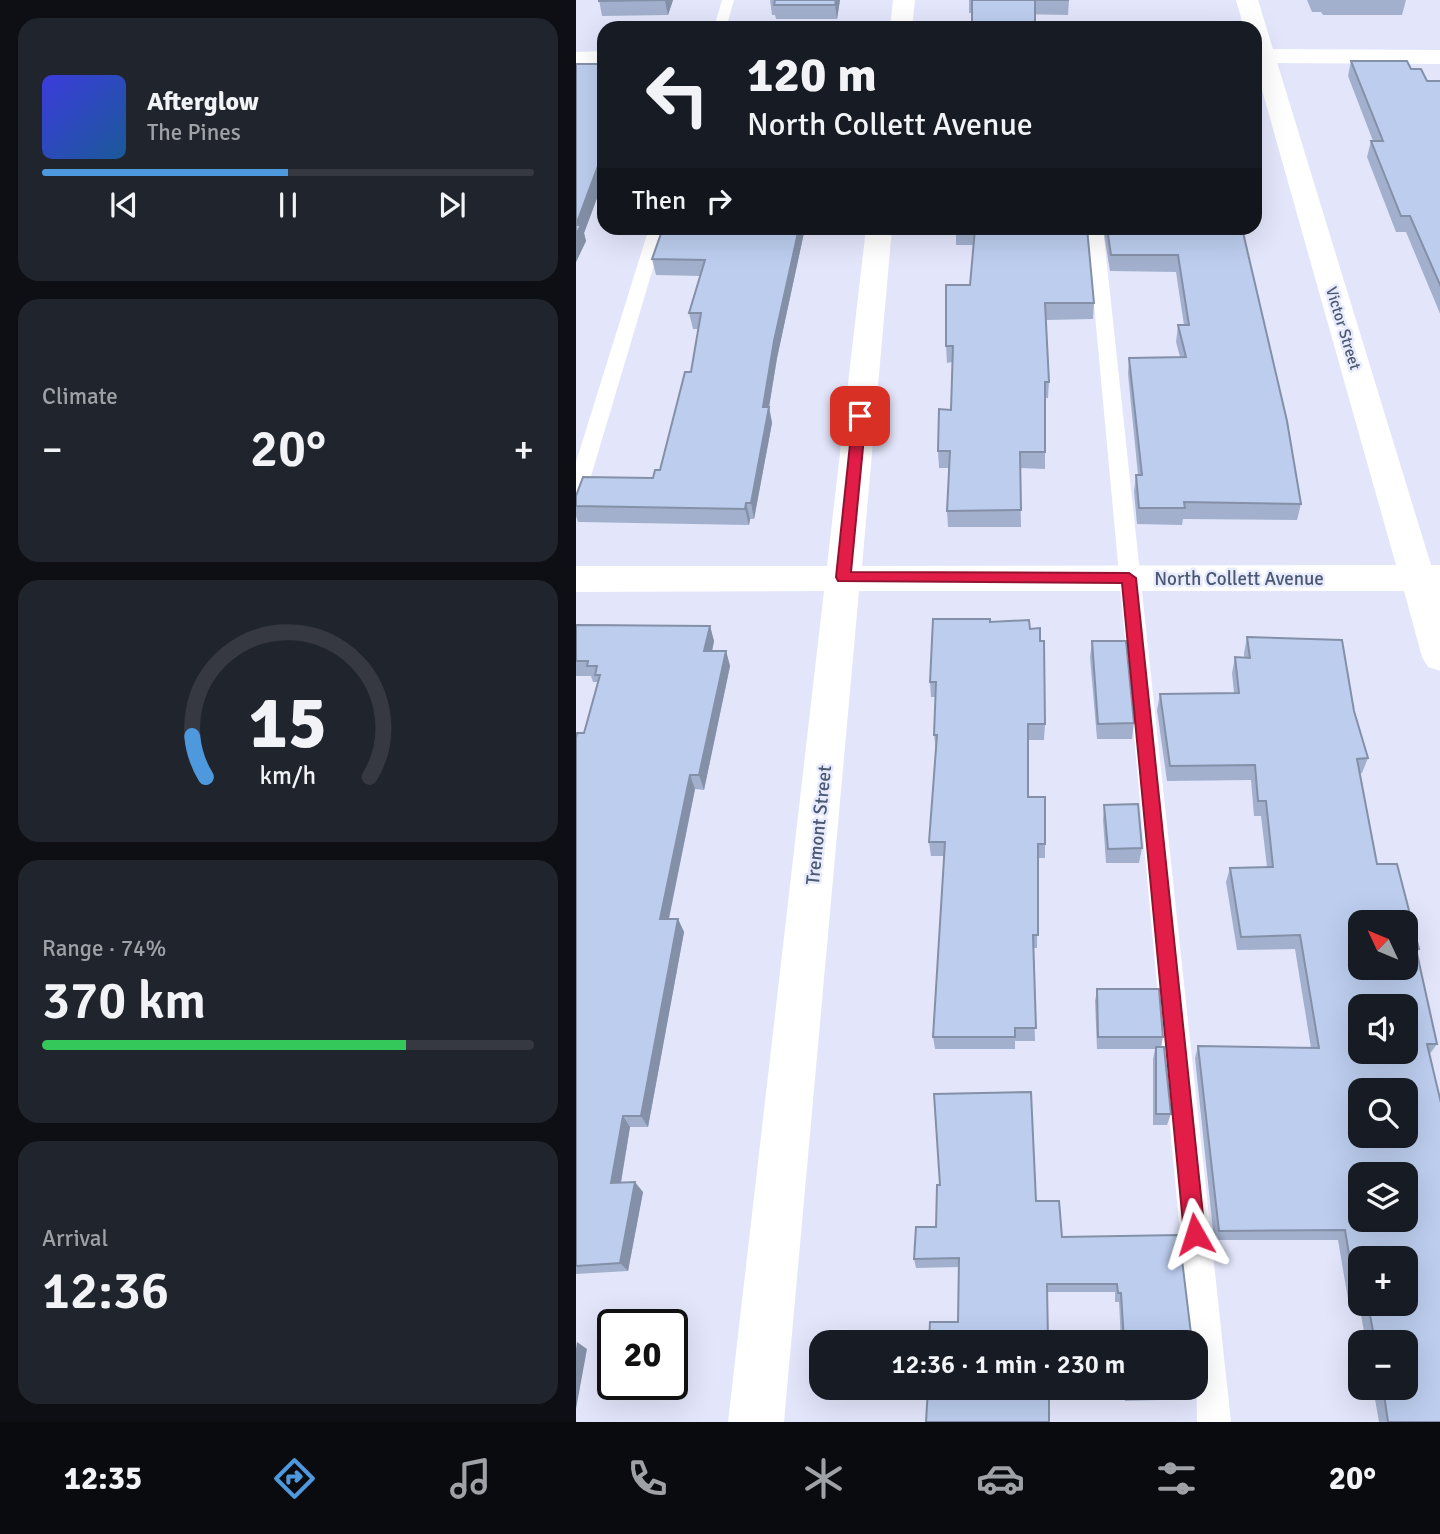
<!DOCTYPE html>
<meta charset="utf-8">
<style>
:root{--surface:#171b24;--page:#20242c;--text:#f1f3f6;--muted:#9ea1a6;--line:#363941;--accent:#4e99de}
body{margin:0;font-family:Signika,sans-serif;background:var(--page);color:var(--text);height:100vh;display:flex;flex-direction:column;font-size:26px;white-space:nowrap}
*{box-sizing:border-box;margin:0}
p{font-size:23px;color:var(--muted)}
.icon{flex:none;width:38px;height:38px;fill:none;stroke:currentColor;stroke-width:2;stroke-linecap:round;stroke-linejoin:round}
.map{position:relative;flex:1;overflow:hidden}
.drawer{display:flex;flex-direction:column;gap:18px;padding:18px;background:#0d0f14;width:576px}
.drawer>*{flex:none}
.hud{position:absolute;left:21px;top:21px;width:665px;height:214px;border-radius:21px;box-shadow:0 7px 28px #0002;background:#171b24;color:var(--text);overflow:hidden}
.needle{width:46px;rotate:314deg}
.tools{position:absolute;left:772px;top:910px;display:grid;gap:14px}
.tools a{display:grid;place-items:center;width:70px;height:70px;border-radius:14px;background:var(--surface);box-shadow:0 7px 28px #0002;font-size:35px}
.speed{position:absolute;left:21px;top:1309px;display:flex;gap:14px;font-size:35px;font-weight:700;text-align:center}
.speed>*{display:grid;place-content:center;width:91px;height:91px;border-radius:50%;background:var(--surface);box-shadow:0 7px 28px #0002;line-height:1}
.speed .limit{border:4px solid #111;border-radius:10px;background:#fff;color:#111}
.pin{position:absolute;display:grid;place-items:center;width:60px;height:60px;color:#fff;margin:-30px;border-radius:14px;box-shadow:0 4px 10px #0006}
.me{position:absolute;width:77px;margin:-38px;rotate:354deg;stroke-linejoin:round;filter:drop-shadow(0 0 5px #0008)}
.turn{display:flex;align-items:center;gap:24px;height:147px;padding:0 35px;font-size:32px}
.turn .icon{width:91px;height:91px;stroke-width:2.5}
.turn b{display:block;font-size:49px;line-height:60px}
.then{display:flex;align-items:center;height:66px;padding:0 35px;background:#0003;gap:14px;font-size:26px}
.big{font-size:52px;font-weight:600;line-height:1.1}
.drawer .card{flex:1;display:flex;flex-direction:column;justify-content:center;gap:10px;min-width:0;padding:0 24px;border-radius:21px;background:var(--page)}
.drawer .dial{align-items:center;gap:0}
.dial svg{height:182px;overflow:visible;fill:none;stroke:var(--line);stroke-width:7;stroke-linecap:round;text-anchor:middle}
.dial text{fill:var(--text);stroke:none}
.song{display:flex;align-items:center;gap:21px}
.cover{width:84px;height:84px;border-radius:10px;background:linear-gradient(135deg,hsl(240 70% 55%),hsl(210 70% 35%))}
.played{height:7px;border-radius:4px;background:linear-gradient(90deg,var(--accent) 50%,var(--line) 50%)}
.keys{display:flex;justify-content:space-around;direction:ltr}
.heat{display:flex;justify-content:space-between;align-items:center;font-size:38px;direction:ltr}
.charge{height:10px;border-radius:5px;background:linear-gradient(90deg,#34c759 74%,var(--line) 0)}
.trip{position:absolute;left:233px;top:1330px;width:399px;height:70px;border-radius:21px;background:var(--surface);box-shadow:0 7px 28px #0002;font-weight:600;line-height:70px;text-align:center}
.menu{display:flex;height:112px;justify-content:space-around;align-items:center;background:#090b0e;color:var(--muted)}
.menu .icon{width:49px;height:49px}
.menu .selected{color:var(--accent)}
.menu b{font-size:32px;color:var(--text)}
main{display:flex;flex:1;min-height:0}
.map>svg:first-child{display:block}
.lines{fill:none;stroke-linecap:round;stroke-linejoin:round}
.lane{fill:#fff;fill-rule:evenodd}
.street{fill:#fff;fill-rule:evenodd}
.secondary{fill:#fff;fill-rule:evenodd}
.wall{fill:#a2b0cd;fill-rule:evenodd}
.shaded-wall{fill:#8490a7}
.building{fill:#bccdee;stroke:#8490a7;stroke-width:2;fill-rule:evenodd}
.route{fill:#e11d48;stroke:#92132f;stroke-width:2}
.labels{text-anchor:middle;stroke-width:5;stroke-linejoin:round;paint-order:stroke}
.far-street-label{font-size:16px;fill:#4a5971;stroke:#e8ebfe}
.street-label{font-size:19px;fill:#4a5971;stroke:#e8ebfe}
</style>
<main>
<section class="drawer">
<div class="card">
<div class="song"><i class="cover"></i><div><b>Afterglow</b><p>The Pines</p></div></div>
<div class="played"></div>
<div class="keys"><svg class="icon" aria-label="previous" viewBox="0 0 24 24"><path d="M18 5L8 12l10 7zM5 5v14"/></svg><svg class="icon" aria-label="pause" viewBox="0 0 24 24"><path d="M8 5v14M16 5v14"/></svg><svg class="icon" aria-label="next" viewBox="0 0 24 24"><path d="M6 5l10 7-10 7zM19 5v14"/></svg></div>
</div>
<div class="card"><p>Climate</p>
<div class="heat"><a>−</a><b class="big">20°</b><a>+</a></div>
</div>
<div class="card dial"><svg viewBox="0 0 100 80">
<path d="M14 69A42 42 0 1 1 86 69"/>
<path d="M14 69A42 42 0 0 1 8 51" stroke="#4e99de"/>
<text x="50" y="56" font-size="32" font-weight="700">15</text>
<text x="50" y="72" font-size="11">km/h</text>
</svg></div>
<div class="card"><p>Range · 74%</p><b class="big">370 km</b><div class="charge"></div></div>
<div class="card"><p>Arrival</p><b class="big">12:36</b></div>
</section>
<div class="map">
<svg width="865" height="1422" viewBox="0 0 865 1422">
<rect width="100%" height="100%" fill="#e3e6fb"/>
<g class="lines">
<!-- lane -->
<g class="lane">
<path d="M 146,0 L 158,0 L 150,28 L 138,28 Z"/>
<path d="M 73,228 L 89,228 L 10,493 L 0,500 L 0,462 Z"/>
<path d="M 511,228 L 527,228 L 655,1422 L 621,1422 L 620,1342 L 614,1342 Z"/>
</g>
<!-- street -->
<g class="street">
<path d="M 317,0 L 339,0 L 336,28 L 314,28 Z"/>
<path d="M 660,0 L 682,0 L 855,565 L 865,565 L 865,671 L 852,667 L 846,657 L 828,591 L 283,591 L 208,1422 L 152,1422 L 248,591 L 0,592 L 0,566 L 251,566 L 290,228 L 316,228 L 286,566 L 820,565 L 679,65 L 679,28 L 668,28 Z"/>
</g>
<!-- secondary -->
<g class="secondary">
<path d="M 679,49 L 865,50 L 865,64 L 679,63 Z"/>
<path d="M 28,51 L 28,65 L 0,66 L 0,52 Z"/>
</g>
</g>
<!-- wall -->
<g class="wall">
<path d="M 23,0 L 97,0 L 92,15 L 26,16 Z"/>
<path d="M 194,0 L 264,0 L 261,19 L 200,19 L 199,15 L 196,15 Z"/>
<path d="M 393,0 L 493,0 L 492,15 L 393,13 Z"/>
<path d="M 731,0 L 830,0 L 826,15 L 747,15 L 745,12 L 736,12 Z"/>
<path d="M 775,61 L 835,69 L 851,81 L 865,81 L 865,316 L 830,232 L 820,232 L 791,157 L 795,141 L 797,141 L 772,76 Z"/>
<path d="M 0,64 L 28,64 L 28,182 L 27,182 L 8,233 L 10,241 L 0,262 Z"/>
<path d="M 229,228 L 201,358 L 193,407 L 196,423 L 178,519 L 174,519 L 173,525 L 2,522 L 0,516 L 0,496 L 77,478 L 84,470 L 115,372 L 122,329 L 117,329 L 113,313 L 124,276 L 80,275 L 76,259 Z"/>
<path d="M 380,228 L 513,228 L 511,228 L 518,303 L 517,319 L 470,320 L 473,382 L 472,398 L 469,398 L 469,469 L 444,468 L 445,527 L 372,527 L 371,511 L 373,468 L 363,468 L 362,451 L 375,410 L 376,362 L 371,363 L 370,346 L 394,285 L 397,245 L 380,245 Z"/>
<path d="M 527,228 L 669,228 L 668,237 L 725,504 L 721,520 L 607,519 L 606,525 L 561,524 L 558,491 L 560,475 L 562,475 L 552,374 L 553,358 L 604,357 L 600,342 L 602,325 L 608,325 L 600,272 L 534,271 Z"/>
<path d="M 414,622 L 454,629 L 464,641 L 469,724 L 468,740 L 452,740 L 452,797 L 469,844 L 469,858 L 462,858 L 461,948 L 457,948 L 459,1041 L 439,1041 L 439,1049 L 359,1049 L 357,1037 L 368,856 L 355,856 L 353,842 L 360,750 L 358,735 L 360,697 L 355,697 L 354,682 Z"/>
<path d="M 0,624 L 134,626 L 138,641 L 136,651 L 150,651 L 154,666 L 128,790 L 119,789 L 93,919 L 102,919 L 108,932 L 72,1127 L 54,1127 L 45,1183 L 67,1192 L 52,1271 L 0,1274 L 0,738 L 8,733 L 22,683 L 21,682 L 17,682 L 15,676 L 0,676 Z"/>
<path d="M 671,637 L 778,711 L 792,758 L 786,773 L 784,773 L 801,864 L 843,949 L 841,954 L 861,1044 L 853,1055 L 865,1422 L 803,1422 L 797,1388 L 830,1388 L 830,1342 L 790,1342 L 782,1299 L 772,1299 L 762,1240 L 638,1240 L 619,1058 L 622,1046 L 735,1048 L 719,949 L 661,950 L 650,882 L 654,868 L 691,867 L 685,816 L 678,816 L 675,780 L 591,781 L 581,710 L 584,694 L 658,693 L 656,673 L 659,657 L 668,657 L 668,653 ZM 784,1258 L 830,1304 L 784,1304 Z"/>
<path d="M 516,641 L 558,723 L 556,739 L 521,739 L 514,657 Z"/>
<path d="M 528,805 L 566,848 L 563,863 L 530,863 L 527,820 Z"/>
<path d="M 521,989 L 587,1037 L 585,1047 L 595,1114 L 591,1125 L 577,1125 L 577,1059 L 579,1049 L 521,1049 L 519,1001 Z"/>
<path d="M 460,1201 L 486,1237 L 616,1342 L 545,1342 L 543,1302 L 539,1302 L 539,1292 L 471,1292 L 382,1322 L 383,1267 L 340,1268 L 338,1259 L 360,1227 Z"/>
<path d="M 548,1388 L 620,1388 L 622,1393 L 618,1399 L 549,1401 Z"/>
</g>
<!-- shaded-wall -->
<g class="shaded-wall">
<path d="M 90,0 L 97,0 L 92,15 L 89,1 Z"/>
<path d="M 260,0 L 264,0 L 261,19 L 259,5 Z"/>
<path d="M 22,166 L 27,182 L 8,233 L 10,241 L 0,262 L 0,225 Z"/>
<path d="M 223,228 L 229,228 L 201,358 L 192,413 L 193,407 L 196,423 L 178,519 L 175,503 L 187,407 L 198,341 Z"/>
<path d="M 170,503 L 174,519 L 173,525 L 169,509 Z"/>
<path d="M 134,626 L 138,641 L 133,666 L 128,651 Z"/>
<path d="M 150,651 L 154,666 L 128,790 L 123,775 Z"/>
<path d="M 114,775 L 119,789 L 90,932 L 84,919 Z"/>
<path d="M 102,919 L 108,932 L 72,1127 L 65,1116 Z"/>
<path d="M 47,1116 L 54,1127 L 43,1193 L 35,1183 Z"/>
<path d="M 59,1182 L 67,1192 L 52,1271 L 44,1263 Z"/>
<path d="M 1,1342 L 11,1349 L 0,1409 L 0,1349 Z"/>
</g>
<!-- building -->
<g class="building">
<path d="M 23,0 L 90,0 L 23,1 Z"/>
<path d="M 199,0 L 260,0 L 259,5 L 198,5 Z"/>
<path d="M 396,0 L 493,0 L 459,0 L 459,28 L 396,28 Z"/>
<path d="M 775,61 L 831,61 L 835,69 L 845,69 L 851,81 L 865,81 L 865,287 L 834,216 L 825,216 L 795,141 L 807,141 Z"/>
<path d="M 0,64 L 28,64 L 28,166 L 22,166 L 0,225 Z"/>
<path d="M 0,225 L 5,225 L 0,235 Z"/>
<path d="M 87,228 L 223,228 L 198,341 L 187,407 L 193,407 L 175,503 L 170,503 L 169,509 L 0,506 L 0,496 L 7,477 L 77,478 L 79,470 L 84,470 L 109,372 L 115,372 L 125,313 L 113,313 L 129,260 L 76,259 Z"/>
<path d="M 380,228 L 511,228 L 518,303 L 469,303 L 473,382 L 469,382 L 469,452 L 444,452 L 445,510 L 371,511 L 374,451 L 362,451 L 363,409 L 375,410 L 377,346 L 370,346 L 370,285 L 394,285 L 399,229 Z"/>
<path d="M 531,228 L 669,228 L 666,228 L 711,421 L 725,504 L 608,502 L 609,508 L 563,508 L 560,475 L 566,475 L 553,358 L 610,357 L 602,325 L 613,325 L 602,255 L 535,255 Z"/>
<path d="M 357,619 L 414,619 L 414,622 L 453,620 L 454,629 L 464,628 L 464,641 L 468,641 L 469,724 L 452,724 L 452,797 L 469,797 L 469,844 L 462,844 L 462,935 L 457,935 L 460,1028 L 439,1028 L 439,1037 L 357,1037 L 369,842 L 353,842 L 361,735 L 358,735 L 360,682 L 354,682 Z"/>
<path d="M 0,625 L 134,626 L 128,651 L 150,651 L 123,775 L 114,775 L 84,919 L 102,919 L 65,1116 L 47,1116 L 35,1183 L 59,1182 L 44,1263 L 0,1266 L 0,738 L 1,733 L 8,733 L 24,675 L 19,675 L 21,666 L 11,666 L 12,661 L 0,661 Z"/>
<path d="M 671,637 L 766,640 L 778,711 L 792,758 L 781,759 L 801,864 L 821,864 L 843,949 L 840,949 L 861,1044 L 851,1044 L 865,1103 L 865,1422 L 812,1422 L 807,1388 L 830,1388 L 830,1342 L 799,1342 L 792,1304 L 830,1304 L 830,1258 L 784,1258 L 784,1291 L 779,1291 L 769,1230 L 643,1231 L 622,1046 L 743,1048 L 724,935 L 665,937 L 654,868 L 697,867 L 690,801 L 682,801 L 679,765 L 594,766 L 584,694 L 663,693 L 659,657 L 674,658 ZM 784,922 L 830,922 L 830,968 L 784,968 ZM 784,1006 L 830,1006 L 830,1052 L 784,1052 ZM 784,1090 L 830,1090 L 830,1136 L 784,1136 ZM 784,1174 L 830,1174 L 830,1220 L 784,1220 Z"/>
<path d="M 516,641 L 550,641 L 558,723 L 522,724 Z"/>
<path d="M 562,804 L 566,848 L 532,849 L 528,805 Z"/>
<path d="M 521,989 L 583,989 L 587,1037 L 522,1037 Z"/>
<path d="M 580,1047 L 588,1047 L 595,1114 L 580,1114 Z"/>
<path d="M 455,1092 L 460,1201 L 483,1201 L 486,1237 L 603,1235 L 616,1342 L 548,1342 L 545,1293 L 542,1293 L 541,1284 L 471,1284 L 472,1342 L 353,1342 L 354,1322 L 382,1322 L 383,1258 L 338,1259 L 340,1227 L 360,1227 L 361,1185 L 364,1185 L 358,1094 Z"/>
<path d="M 620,1371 L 622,1393 L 552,1395 L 551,1388 L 620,1388 Z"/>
<path d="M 352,1388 L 473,1388 L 473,1422 L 350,1422 Z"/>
</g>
<!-- route -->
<path class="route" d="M 284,411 L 290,416 L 275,572 L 553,573 L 560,578 L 629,1234 L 626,1241 L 619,1244 L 611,1241 L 608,1234 L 546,583 L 262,581 L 260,577 L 277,416 Z"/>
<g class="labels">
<!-- far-street labels -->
<g class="far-street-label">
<text transform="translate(768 328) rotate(73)" y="6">Victor Street</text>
</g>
<!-- street labels -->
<g class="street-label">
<text x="663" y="585">North Collett Avenue</text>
<text transform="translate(242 825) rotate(-84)" y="7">Tremont Street</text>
</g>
</g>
</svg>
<div class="tools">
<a><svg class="needle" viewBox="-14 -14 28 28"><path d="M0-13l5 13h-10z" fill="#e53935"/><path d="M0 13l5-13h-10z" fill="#9ea1a6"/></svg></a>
<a><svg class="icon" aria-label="sound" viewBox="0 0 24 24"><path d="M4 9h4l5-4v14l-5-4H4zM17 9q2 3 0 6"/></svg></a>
<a><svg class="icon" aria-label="search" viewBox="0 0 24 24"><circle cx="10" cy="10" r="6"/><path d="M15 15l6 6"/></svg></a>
<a><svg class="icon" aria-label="layers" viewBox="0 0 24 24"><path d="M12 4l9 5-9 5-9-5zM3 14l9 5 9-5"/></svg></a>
<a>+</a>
<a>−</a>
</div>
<div class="speed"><div class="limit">20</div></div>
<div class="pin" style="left:284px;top:416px;background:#d93025"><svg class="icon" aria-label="arrive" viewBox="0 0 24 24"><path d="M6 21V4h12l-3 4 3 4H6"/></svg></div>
<svg class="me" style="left:619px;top:1234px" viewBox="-20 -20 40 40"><path d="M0-17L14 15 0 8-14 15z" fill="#e11d48" stroke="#fff" stroke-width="4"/></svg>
<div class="trip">12:36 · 1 min · 230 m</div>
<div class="hud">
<div class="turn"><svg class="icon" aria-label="left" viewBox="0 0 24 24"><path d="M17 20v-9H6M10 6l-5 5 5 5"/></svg><div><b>120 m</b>North Collett Avenue</div></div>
<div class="then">Then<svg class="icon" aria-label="right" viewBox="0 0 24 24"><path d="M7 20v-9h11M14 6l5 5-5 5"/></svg></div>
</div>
</div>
</main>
<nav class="menu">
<b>12:35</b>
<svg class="icon selected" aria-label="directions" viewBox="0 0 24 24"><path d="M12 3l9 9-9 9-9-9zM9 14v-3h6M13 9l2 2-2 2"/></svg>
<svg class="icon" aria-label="music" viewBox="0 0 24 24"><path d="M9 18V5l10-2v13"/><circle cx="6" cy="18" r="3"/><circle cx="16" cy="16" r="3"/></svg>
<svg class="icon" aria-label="phone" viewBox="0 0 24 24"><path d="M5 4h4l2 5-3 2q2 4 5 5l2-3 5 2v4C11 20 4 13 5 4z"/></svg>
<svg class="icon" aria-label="climate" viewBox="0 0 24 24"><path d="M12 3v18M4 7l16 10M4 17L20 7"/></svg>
<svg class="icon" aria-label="car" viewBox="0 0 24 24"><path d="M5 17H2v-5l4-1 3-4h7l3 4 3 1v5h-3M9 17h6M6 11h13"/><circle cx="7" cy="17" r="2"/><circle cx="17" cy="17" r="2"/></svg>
<svg class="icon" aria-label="filters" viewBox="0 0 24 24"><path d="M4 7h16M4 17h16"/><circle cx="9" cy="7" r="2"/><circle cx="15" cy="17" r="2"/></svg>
<b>20°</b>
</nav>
